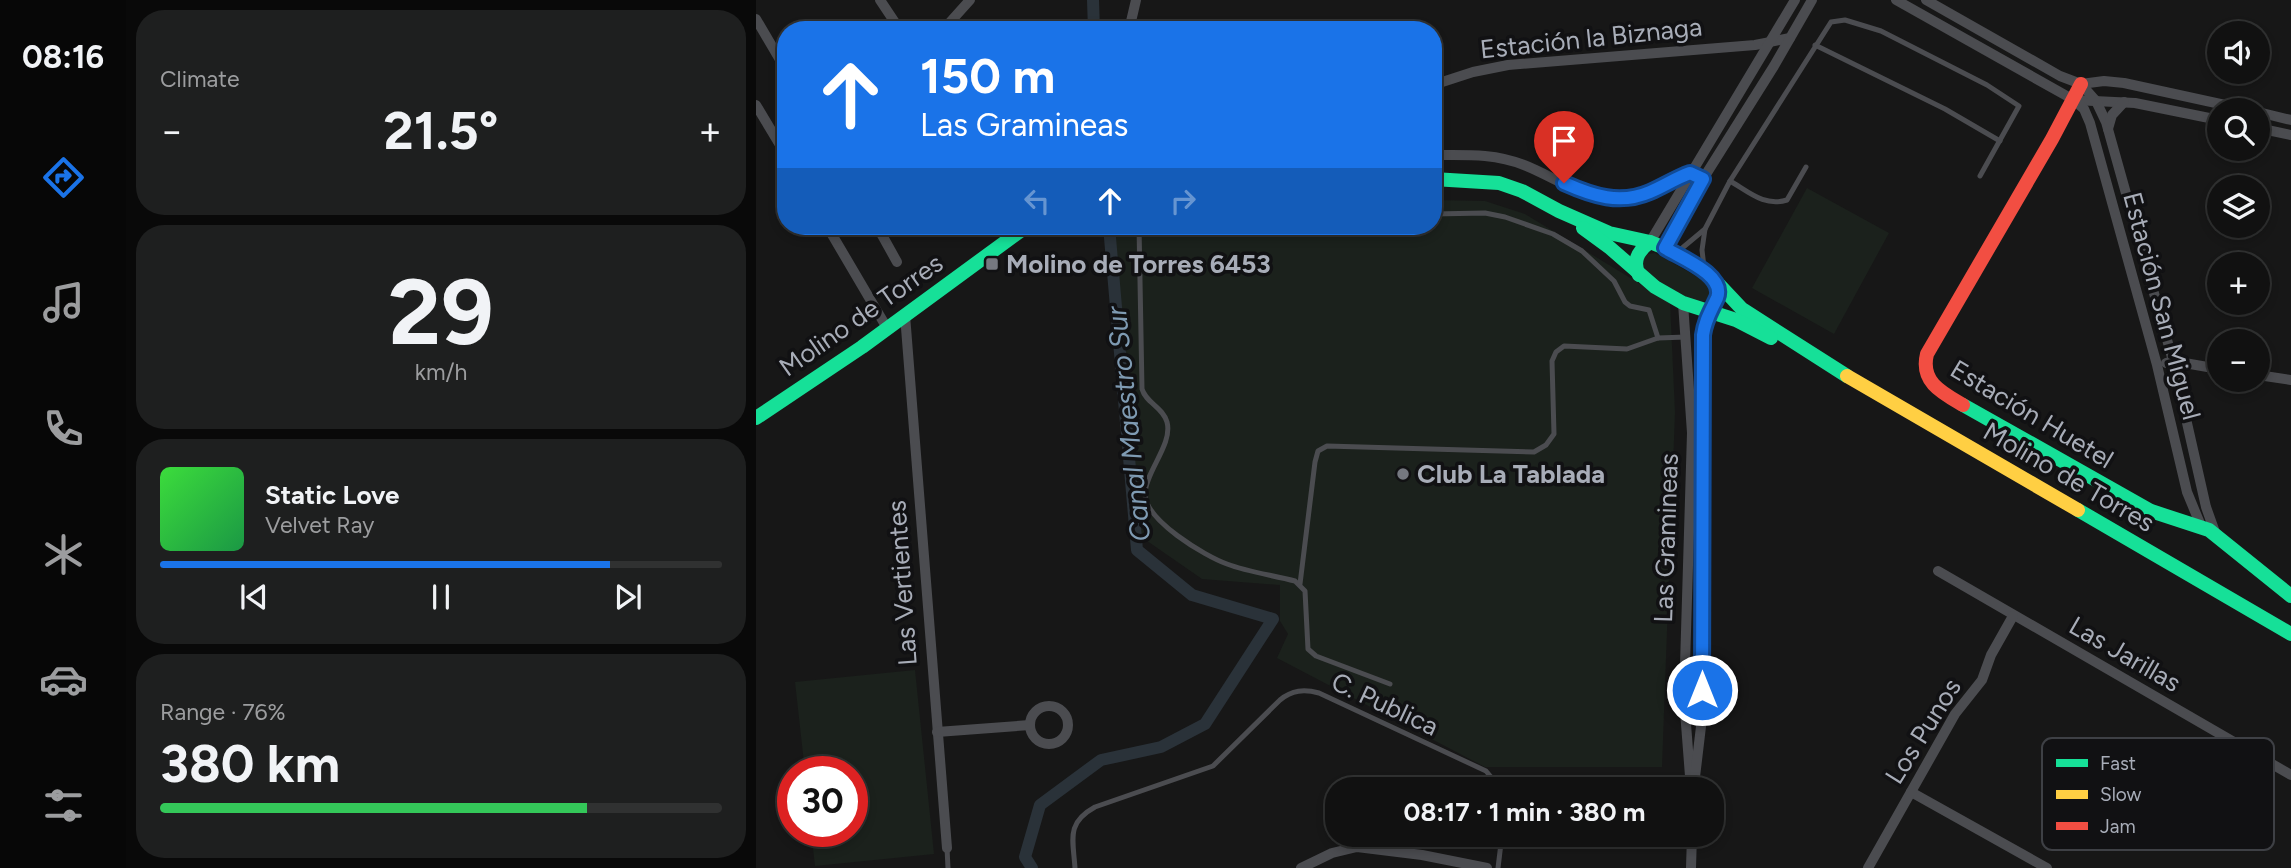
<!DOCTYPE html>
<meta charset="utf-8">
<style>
:root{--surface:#111;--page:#1e1f1f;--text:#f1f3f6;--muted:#9c9d9f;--line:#303131;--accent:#1a73e8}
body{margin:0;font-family:Figtree,sans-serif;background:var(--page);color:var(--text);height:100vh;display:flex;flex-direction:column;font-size:26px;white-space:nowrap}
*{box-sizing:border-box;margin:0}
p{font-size:23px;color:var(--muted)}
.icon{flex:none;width:38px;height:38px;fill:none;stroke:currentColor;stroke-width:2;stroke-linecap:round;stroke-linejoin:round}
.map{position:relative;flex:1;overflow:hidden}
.panel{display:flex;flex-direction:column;gap:10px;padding:10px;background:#090909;width:630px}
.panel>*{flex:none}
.hud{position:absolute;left:21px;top:21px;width:665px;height:214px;border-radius:28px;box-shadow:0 4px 10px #0003,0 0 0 2px var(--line);background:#1a73e8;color:#fff;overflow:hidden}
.fabs{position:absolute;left:1451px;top:21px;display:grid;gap:14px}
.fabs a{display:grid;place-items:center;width:63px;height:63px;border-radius:50%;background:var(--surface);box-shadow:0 4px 10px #0003,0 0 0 2px var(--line);font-size:35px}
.speed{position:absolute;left:21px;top:756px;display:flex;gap:14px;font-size:35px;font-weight:700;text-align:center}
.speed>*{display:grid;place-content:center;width:91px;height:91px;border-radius:50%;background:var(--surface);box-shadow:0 4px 10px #0003,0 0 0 2px var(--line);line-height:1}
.speed .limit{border:10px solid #d22;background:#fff;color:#111}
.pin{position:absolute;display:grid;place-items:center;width:60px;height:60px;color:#fff;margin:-72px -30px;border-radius:50% 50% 50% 0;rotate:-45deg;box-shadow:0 0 7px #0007}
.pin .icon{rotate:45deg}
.me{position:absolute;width:77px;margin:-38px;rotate:0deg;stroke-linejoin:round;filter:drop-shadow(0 0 5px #0008)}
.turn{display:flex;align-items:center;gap:24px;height:147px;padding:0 28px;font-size:32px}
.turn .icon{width:91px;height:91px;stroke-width:2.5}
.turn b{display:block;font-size:49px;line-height:60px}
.lanes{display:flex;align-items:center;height:66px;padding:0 28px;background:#0003;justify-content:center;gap:35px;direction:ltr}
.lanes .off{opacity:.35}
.big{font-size:52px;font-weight:700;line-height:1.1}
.panel .widget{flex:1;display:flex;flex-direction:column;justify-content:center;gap:10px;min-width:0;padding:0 24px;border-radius:28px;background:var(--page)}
.panel .dial{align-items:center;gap:0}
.dial b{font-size:91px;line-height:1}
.song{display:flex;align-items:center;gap:21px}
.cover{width:84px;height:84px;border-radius:10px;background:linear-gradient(135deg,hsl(120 70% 55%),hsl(140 70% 35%))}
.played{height:7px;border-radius:4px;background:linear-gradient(90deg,var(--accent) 80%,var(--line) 80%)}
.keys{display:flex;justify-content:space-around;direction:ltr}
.heat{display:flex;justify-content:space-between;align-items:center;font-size:38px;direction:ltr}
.charge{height:10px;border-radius:5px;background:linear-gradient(90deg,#34c759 76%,var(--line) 0)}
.trip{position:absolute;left:569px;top:777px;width:399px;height:70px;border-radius:28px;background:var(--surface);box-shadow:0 4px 10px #0003,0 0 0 2px var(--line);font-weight:700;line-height:70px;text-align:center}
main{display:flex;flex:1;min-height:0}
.tabs{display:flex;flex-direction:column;width:126px;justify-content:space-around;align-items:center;background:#070707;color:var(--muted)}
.tabs .icon{width:49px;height:49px}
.tabs .current{color:var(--accent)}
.tabs b{font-size:32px;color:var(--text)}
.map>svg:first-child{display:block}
.green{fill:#1b211c}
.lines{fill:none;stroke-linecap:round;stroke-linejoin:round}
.canal{stroke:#2a3239;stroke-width:12}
.lane{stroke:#4b4c50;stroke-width:5}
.street{stroke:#4b4c50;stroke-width:10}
.fast{stroke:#16e098;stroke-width:14}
.slow{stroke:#ffcf43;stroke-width:14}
.jam{stroke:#f24e42;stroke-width:14}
.route-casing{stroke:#114b97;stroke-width:18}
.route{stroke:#1a73e8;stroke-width:12}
.poi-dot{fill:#757880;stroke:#111113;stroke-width:2.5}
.labels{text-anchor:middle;stroke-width:7;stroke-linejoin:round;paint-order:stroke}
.street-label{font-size:26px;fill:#a8adb8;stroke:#111113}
.poi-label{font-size:26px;font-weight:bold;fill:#a8adb8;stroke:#111113;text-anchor:start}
.water-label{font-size:28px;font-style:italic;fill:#7f9bb3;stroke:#111113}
.key{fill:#111113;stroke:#3e4045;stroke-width:2}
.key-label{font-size:19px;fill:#a8adb8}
</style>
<main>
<nav class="tabs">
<b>08:16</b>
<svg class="icon current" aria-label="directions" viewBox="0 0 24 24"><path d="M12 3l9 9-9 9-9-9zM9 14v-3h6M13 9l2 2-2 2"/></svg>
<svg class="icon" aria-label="music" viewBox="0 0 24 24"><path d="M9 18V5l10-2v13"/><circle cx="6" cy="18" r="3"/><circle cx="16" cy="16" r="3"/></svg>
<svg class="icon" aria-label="phone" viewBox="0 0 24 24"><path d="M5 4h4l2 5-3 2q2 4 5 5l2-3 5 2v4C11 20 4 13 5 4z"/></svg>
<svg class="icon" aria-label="climate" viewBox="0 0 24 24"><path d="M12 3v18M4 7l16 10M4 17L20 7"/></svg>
<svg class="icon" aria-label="car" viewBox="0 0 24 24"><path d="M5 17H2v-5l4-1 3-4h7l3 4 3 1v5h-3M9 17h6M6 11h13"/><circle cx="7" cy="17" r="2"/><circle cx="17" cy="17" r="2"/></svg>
<svg class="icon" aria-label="filters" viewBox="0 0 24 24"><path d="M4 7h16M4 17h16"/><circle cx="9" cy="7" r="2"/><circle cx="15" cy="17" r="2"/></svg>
</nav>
<section class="panel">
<div class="widget"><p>Climate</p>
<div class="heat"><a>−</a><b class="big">21.5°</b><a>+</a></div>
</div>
<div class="widget dial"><b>29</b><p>km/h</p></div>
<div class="widget">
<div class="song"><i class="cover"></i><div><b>Static Love</b><p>Velvet Ray</p></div></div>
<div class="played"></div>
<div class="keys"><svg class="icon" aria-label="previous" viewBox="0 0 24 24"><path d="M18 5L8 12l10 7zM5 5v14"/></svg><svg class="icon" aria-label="pause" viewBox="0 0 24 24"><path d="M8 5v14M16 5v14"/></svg><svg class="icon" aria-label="next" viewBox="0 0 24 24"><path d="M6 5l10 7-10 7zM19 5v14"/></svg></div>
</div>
<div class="widget"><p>Range · 76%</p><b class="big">380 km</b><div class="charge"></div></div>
</section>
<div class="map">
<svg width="1535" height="868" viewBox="0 0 1535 868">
<rect width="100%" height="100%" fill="#171717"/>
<!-- green -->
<g class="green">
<path d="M 1051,188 L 1133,233 L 1078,334 L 996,288 Z"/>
<path d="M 677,200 L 729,201 L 769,214 L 914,302 L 919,412 L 906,767 L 729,767 L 521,658 L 532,634 L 524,621 L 524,585 L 446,579 L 384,536 L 367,380 L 356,226 L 677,226 Z"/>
<path d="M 899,253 L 949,281 L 955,291 C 953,301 947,303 938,302 L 889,273 L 886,270 L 886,259 L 892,254 Z"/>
<path d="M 159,670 L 178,854 L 59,866 L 55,831 L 96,831 L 96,772 L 49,772 L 39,682 Z"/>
</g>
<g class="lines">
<!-- canal -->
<g class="canal">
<path d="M 337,0 L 338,30"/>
<path d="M 276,868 L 269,857 L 284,805 L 345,760 L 405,747 L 449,724 L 517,619 L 436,595 L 381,550 L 353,226"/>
</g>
<!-- lane -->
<g class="lane">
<path d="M 1059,45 L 1189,109 L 1244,141"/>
<path d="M 974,181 C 993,192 1008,207 1031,200 L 1050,167"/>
<path d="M 677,214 L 729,213 L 749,217 L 797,234 L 826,251 L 858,281 L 869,302 L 874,306 L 893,310 L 902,338"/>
<path d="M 383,226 L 386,389 C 390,403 407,407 411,422 C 417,444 390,471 389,493 C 388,520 449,556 471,564 C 492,572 516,575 539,581 L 549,591 L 552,649 L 560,656 L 634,684"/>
<path d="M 919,254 L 949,229 L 974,181 L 1075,22 L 1089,20 L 1125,31 L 1231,85 L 1263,106 L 1224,176"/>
<path d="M 948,267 L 946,250 L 949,229"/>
<path d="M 544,584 L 559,462 L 562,451 L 571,446 L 778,452 L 790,445 L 798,434 L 796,361 L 800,352 L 808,346 L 871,349 L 902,338 L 930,337"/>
<path d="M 191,848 L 192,868"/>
<path d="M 319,868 C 317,839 310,823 339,807 L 457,766 L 524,700 C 536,690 548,689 563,693 L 730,771 L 745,789"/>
<path d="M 742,868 L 746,835"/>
</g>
<!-- street -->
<g class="street">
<path d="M 124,0 L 144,30"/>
<path d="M 1140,0 L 1318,100 L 1379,103 L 1463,120"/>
<path d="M 1170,0 L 1304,76 L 1325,84 L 1348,81 L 1368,83 L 1492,110"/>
<path d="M 0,19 L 30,70"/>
<path d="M 187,30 L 214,0"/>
<path d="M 373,30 L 380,0"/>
<path d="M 1325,84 L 1340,101 L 1350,122 L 1417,361 L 1450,507 L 1460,535"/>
<path d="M 677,85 L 717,72 L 752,65 L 999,45 L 1034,38"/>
<path d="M 1318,100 L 1328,109 L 1334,123 L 1401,365 L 1431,492 L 1445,526"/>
<path d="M 0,105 L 30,155"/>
<path d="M 1502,112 L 1535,120"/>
<path d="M 1502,128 L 1535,135"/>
<path d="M 1352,129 L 1356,115 L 1368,102"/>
<path d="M 677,155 C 709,155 738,153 768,165 C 799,177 830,201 864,199 C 891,197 910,181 934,173 L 947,179"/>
<path d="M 71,226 L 131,328"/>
<path d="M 121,226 L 141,262"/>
<path d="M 894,242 L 1039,0"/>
<path d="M 909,248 L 947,179 L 1018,66 L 1056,0"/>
<path d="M 927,303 L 936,433 L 928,698 L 935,789"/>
<path d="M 149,315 L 191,848"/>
<path d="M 1410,363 L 1417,361 L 1463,369"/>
<path d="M 1502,375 L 1535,380"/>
<path d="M 1182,571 L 1535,775"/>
<circle cx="293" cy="725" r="19"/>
<path d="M 181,732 L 274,725"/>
<path d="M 939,777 L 946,718 L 947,335 L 953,312"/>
<path d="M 1155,792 L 1291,868"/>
<path d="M 545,868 L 576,853 L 601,847 L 666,855 L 731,868"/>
<path d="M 935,868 L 936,835"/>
<path d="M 1112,868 L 1199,714 L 1226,680 L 1235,655 L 1257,616"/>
</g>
<!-- fast -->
<g class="fast">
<path d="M 677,179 L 743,183 L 766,191 L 803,211 L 853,233 L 894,242 L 909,248 L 955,276 L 986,309 L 1091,376"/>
<path d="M 827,228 L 853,247 L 899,287 L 927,303 L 980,320 L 1015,338"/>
<path d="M 883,275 C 876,261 882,251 894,242"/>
<path d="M 1207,405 L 1395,511 L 1453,530 L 1535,596"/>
<path d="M 0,418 L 106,347 L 271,226"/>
<path d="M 1322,510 L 1535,634"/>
</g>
<!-- slow -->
<path class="slow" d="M 1091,376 L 1322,510"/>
<!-- jam -->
<path class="jam" d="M 1207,405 C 1186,393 1164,382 1171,354 L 1296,139 L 1325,84"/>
</g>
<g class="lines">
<defs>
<path id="route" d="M 808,183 C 837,196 864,205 894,192 C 908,186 920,178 934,173 L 947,179 L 909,248 C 925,258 970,275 961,298 C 955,311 949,320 947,335 L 946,690"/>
</defs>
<!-- route casing -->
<use href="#route" class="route-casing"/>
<!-- route -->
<use href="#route" class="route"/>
</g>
<!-- markers -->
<g class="poi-dot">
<rect x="229" y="257" width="14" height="14" rx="3.5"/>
<circle cx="647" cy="474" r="7"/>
</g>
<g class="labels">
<!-- street labels -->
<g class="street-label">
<text transform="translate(835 38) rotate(-6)" y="9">Estación la Biznaga</text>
<text transform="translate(1406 306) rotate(75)" y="9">Estación San Miguel</text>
<text transform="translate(105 315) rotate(-35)" y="9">Molino de Torres</text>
<text transform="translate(1276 414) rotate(31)" y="9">Estación Huetel</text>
<text transform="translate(1313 477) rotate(30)" y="9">Molino de Torres</text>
<text transform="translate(910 538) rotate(-88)" y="9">Las Gramineas</text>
<text transform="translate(146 583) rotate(-94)" y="9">Las Vertientes</text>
<text transform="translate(1369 654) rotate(30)" y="9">Las Jarillas</text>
<text transform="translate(629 704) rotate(25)" y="9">C. Publica</text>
<text transform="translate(1167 731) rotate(-58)" y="9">Los Punos</text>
</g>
<!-- poi labels -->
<g class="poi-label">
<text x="250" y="273">Molino de Torres 6453</text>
<text x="661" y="483">Club La Tablada</text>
</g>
<!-- water labels -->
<g class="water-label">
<text transform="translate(372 424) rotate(-96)" y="10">Canal Maestro Sur</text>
</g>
</g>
<!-- legend -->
<rect x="1286" y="738" width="232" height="112" rx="10" class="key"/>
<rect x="1300" y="759" width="32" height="8" fill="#16e098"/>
<rect x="1300" y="790" width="32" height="9" fill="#ffcf43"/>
<rect x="1300" y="822" width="32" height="8" fill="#f24e42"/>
<g class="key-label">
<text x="1344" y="770">Fast</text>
<text x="1344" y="801">Slow</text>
<text x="1344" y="833">Jam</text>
</g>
</svg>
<div class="fabs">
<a><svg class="icon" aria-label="sound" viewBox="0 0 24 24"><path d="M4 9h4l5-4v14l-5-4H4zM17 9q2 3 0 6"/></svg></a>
<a><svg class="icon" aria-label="search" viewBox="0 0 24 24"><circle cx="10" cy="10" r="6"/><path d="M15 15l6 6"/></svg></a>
<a><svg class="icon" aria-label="layers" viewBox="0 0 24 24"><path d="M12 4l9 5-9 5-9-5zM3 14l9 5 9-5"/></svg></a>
<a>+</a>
<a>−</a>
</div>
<div class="speed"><div class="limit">30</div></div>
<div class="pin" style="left:808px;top:183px;background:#d93025"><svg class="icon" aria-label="arrive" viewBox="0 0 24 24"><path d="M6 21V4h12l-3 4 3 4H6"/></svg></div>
<svg class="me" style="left:946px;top:690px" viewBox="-20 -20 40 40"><circle r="17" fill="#1a73e8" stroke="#fff" stroke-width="3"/><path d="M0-11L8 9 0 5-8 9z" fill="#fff"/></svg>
<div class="trip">08:17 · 1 min · 380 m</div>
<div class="hud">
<div class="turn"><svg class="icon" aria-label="ahead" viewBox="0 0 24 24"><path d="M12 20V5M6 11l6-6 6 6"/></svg><div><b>150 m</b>Las Gramineas</div></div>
<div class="lanes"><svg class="icon off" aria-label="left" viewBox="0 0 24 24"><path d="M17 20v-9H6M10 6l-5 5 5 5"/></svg><svg class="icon" aria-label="ahead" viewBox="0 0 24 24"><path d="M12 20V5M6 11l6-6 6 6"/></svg><svg class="icon off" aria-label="right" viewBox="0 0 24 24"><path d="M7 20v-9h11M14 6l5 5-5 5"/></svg></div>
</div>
</div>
</main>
